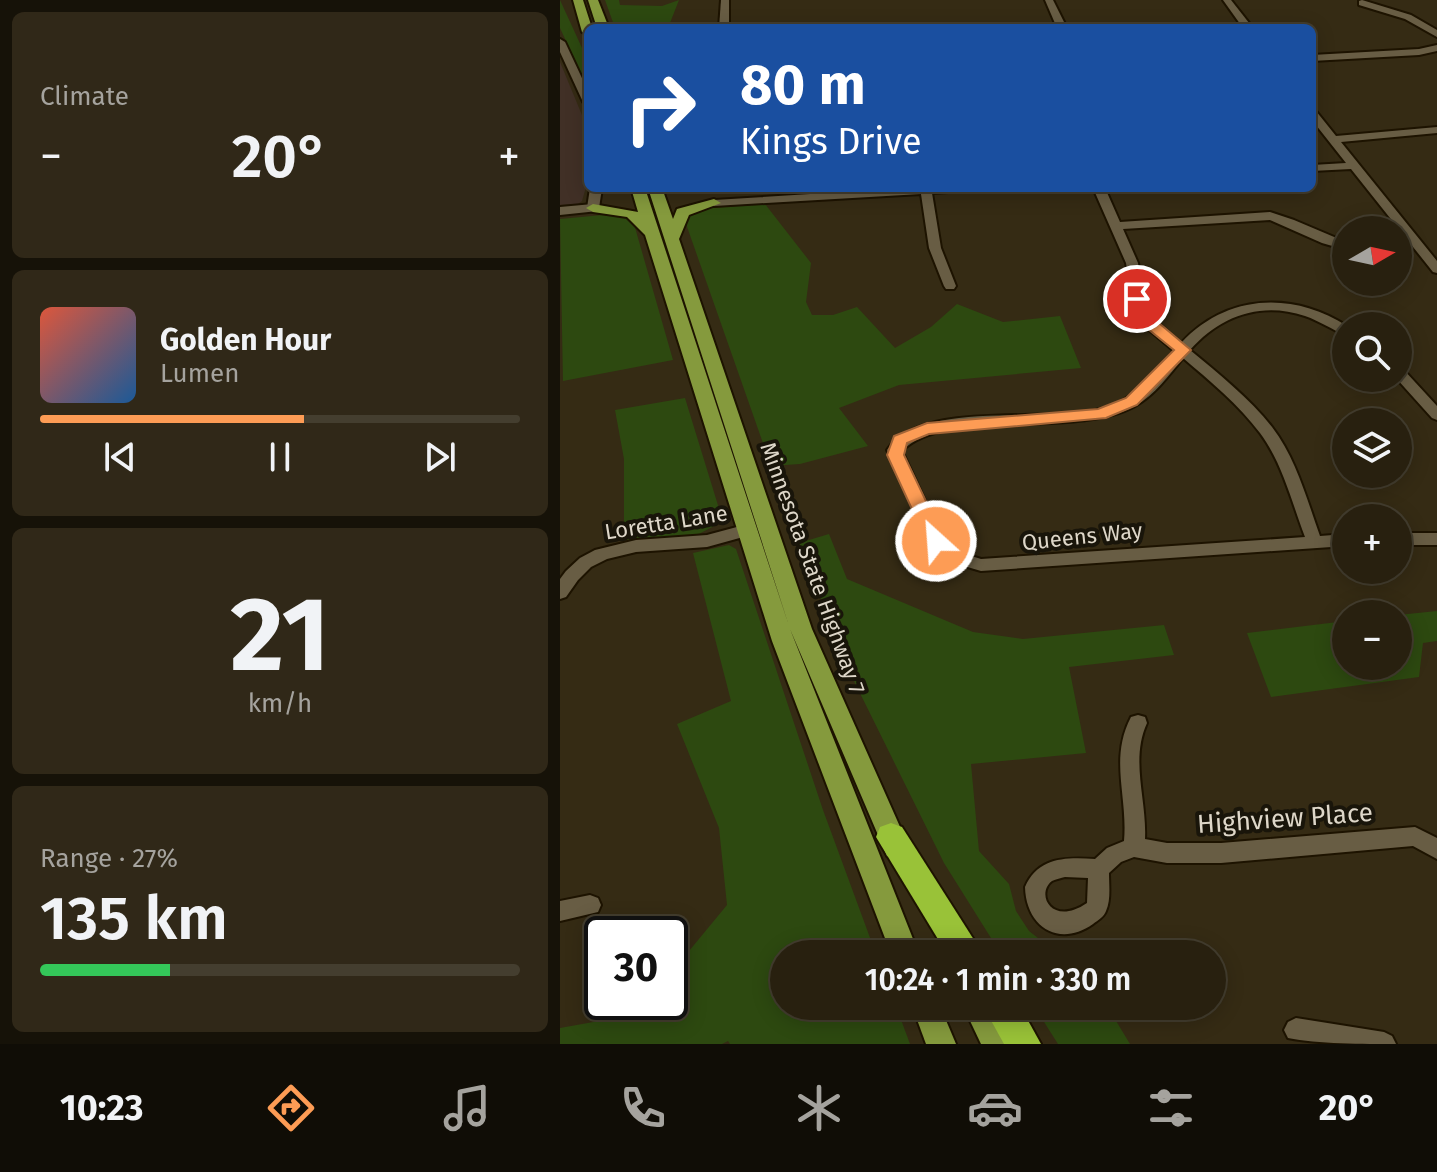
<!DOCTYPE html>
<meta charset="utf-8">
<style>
:root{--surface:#28200f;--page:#302818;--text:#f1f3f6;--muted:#a5a39e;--line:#443e2f;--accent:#fd9c55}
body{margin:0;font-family:"Fira Sans",sans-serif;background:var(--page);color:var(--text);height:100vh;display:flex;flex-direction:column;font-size:30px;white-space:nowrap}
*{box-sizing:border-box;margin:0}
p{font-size:26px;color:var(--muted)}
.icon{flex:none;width:44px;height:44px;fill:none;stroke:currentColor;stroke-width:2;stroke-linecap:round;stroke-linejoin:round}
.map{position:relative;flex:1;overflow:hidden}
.drawer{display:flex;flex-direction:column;gap:12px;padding:12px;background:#161208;width:560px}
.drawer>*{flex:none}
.guide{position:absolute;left:24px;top:24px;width:732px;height:168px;border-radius:12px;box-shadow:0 4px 20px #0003,0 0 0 2px var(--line);background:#1a4fa0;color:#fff;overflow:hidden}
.needle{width:52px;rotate:81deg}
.tools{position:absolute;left:772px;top:216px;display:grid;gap:16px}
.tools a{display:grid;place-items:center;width:80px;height:80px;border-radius:50%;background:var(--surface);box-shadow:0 4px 20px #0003,0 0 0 2px var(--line);font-size:40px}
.speed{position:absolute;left:24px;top:916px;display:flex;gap:16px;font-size:40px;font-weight:700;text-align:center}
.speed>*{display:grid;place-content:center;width:104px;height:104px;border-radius:50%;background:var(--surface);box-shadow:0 4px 20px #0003,0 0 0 2px var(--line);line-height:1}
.speed .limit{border:4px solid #111;border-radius:12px;background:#fff;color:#111}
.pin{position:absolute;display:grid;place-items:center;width:68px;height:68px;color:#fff;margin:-34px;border:4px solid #fff;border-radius:50%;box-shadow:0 2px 8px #0007}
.me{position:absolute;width:88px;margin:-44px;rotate:334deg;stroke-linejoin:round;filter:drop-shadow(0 0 6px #0008)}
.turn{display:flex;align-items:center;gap:28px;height:168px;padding:0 24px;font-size:36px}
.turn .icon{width:104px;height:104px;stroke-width:2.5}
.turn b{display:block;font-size:56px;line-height:68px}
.big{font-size:60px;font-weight:600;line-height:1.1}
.drawer .card{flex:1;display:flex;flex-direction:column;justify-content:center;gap:12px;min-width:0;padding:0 28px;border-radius:12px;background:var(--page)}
.drawer .dial{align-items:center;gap:0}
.dial b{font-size:104px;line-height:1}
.song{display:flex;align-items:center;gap:24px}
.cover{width:96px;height:96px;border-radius:12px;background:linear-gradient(135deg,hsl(10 70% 55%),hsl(210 70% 35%))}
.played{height:8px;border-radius:4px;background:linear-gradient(90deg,var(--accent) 55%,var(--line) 55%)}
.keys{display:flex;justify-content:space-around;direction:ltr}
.heat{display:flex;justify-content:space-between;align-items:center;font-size:44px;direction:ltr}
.charge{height:12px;border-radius:6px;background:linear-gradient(90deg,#34c759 27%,var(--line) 0)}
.trip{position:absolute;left:210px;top:940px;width:456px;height:80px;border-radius:40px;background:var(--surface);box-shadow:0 4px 20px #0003,0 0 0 2px var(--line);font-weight:600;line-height:80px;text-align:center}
.tab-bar{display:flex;height:128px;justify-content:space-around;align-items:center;background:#100d06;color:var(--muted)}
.tab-bar .icon{width:56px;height:56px}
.tab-bar .on{color:var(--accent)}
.tab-bar b{font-size:36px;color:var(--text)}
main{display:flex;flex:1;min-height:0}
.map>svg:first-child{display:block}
.commercial{fill:#413026}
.green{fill:#2d4910}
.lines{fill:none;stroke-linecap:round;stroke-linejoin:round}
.minor-casing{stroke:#1d1300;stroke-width:4}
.tertiary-casing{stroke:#1d1300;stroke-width:4}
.primary-casing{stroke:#1d1300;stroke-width:4}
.motorway-casing{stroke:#1d1300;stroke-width:4}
.minor{fill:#685d44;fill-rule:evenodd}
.tertiary{fill:#685d44;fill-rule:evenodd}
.primary{fill:#859a3d;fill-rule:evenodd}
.motorway{fill:#99c238;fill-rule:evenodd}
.route{fill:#fd9c55;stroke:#a46537;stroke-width:2}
.labels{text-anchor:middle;stroke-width:8;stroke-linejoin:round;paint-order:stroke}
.street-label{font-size:22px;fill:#ded7c9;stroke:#19150a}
.near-street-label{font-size:26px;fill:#ded7c9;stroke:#19150a}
</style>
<main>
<section class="drawer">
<div class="card"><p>Climate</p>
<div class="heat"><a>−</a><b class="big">20°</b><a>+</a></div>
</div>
<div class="card">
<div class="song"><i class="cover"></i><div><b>Golden Hour</b><p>Lumen</p></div></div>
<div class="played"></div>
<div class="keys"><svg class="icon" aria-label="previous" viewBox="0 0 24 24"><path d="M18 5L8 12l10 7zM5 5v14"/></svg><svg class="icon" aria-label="pause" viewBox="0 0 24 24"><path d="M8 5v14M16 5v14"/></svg><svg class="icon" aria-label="next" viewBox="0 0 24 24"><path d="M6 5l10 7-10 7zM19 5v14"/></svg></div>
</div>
<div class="card dial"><b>21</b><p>km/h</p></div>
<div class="card"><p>Range · 27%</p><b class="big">135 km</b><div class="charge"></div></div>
</section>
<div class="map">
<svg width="877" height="1044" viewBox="0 0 877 1044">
<rect width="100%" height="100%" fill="#352b14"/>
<!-- commercial -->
<path class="commercial" d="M 0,62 L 24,120 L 28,143 L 26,187 L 22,201 L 18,204 L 0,205 Z"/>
<!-- green -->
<g class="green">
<path d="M 0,0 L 28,61 L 28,88 L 0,28 Z"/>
<path d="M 45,0 L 59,0 L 60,5 L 102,6 L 119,0 L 108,28 L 55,28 Z"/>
<path d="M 205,204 L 251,263 L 246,302 L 252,315 L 273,315 L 297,307 L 335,348 L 371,327 L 397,304 L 443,322 L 500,316 L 521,368 L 339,385 L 279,408 L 308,446 L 240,464 L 211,466 L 125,221 L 129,213 L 139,209 Z"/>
<path d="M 53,214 L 64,216 L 74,224 L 113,360 L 3,381 L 0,219 Z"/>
<path d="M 125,398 L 161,515 L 158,524 L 135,536 L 64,540 L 64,459 L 55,410 Z"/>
<path d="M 269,534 L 287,579 L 413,632 L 463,639 L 604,625 L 614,655 L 509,667 L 526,753 L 411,764 L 419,851 L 449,884 L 456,911 L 469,931 L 487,945 L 511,948 L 537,942 L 539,954 L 441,954 L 384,863 L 293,679 L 239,543 Z"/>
<path d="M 169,545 L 176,549 L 263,810 L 316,954 L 224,954 L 224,1006 L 336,1006 L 350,1044 L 170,1044 L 168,1041 L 162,1044 L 0,1044 L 0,1028 L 50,1019 L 73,1002 L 110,1002 L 110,974 L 167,905 L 159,828 L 117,724 L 171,701 L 133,553 Z"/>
<path d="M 877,611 L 877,641 L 863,643 L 859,677 L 711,697 L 687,633 L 786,621 L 786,666 L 838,666 L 838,615 Z"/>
<path d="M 474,1006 L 547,1006 L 570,1044 L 498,1044 Z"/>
</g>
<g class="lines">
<defs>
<g id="minor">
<path d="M 161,0 L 169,0 L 169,28 L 159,28 Z"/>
<path d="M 485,0 L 493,0 L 507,28 L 497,28 Z"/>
<path d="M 663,0 L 671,0 L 693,28 L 683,28 Z"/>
<path d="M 802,0 L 851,15 L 877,30 L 877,37 L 845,19 L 799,5 L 799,1 Z"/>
<path d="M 0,39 L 5,42 L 28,91 L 28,105 L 23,102 L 0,52 Z"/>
<path d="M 877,45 L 877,51 L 859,55 L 752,61 L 752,55 L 859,49 Z"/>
<path d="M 752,110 L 756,111 L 776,136 L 877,127 L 877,133 L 781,142 L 877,261 L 877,273 L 873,272 L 791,169 L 752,171 L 752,165 L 786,163 L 752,120 Z"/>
<path d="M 30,188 L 42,188 L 39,208 L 33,211 L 27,208 Z"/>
<path d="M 347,188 L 410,188 L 404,191 L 372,193 L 381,248 L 396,286 L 394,289 L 386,289 L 384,286 L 369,248 L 361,194 L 154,206 L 148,203 L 154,200 Z"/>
<path d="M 533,188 L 545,188 L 560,222 L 710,212 L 734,220 L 786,242 L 786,250 L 762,243 L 710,220 L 563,229 L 578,263 L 585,306 L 598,323 L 621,343 C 667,294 732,291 787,326 L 786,335 C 772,330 760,321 745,316 C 701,301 660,316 630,350 C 659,374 689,398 712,427 C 736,458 747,500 760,536 L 786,534 L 786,546 L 421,571 L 394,563 L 370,545 L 327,450 C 362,398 489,425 544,408 C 575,399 595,375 614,351 L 588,329 L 573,306 L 566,263 ZM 623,358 C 650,381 678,404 700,433 C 722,462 732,503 745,537 L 421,559 L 405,554 L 382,537 L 342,451 C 382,407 517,439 575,406 C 595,395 609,375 623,358 Z"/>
<path d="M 838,368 L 843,369 L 877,406 L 877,420 L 872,418 L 836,378 L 838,378 Z"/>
<path d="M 188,524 L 194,526 L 196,530 L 194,534 L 147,547 L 76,552 L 47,559 L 31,567 L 18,580 L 6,597 L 0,599 L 0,579 L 6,571 L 20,558 L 35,550 L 76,540 L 147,535 Z"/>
<rect x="838" y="533" width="39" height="12"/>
<path d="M 578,715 L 585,717 L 587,723 C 570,760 587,800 585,839 L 607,843 L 661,843 L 855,827 L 877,838 L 877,859 L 853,846 L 661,863 L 607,863 L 574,857 L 561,862 L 549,873 C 549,885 551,900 546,911 C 544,917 538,920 533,924 C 499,948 466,927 465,887 C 478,857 506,857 535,859 L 547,848 L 564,841 C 568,796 549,759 571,717 ZM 505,877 L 528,878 L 527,903 C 492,927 475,894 492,881 C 496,879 501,878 505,877 Z"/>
<path d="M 30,895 L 38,898 L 41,905 L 38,912 L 0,921 L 0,901 Z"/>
<path d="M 736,1018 L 824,1032 L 832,1036 L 836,1044 C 804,1044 757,1044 728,1038 L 724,1030 L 728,1022 Z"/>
</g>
<path id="tertiary" d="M 33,204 L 38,205 L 38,211 L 0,215 L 0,207 Z"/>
<g id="primary">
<path d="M 13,0 L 23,0 L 32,28 L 28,28 L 28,35 L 22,32 Z"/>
<path d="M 28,0 L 38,0 L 49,28 L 37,28 Z"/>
<path d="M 71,188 L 85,188 L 229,626 L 88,188 L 102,188 L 113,219 L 117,209 L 154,199 L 161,203 L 129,215 L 119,239 L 252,629 L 349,847 L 345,856 L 336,859 L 327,856 L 230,629 L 359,954 L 331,954 L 212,641 L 85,235 L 67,217 L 33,212 L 26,208 L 33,204 L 78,212 Z"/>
<path d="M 352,1006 L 380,1006 L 396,1044 L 366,1044 Z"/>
<path d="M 403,1006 L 432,1006 L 451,1044 L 421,1044 Z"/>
</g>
<g id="motorway">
<path d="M 331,823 L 342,827 L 423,954 L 387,954 L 316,837 L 320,827 Z"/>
<path d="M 423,1006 L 460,1006 L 481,1044 L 444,1044 Z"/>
</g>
</defs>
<!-- minor casing -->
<use href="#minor" class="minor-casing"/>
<!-- tertiary casing -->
<use href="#tertiary" class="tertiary-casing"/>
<!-- primary casing -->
<use href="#primary" class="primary-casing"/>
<!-- motorway casing -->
<use href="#motorway" class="motorway-casing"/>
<!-- minor -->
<use href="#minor" class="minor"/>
<!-- tertiary -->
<use href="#tertiary" class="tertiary"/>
<!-- primary -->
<use href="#primary" class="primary"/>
<!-- motorway -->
<use href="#motorway" class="motorway"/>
</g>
<!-- route -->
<path class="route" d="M 572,296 L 582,296 L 599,323 L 631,350 L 577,405 L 546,418 L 369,434 L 347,443 L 344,455 L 385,541 L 376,548 L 369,546 L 327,455 L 334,436 L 367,423 L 538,409 L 566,398 L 614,350 L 588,329 L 569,299 Z"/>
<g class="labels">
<!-- street labels -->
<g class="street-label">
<text transform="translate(106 522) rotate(-9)" y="8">Loretta Lane</text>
<text transform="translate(522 536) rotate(-6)" y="8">Queens Way</text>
<text transform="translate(253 568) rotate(70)" y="8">Minnesota State Highway 7</text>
</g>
<!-- near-street labels -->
<g class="near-street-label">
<text transform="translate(725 818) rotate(-4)" y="9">Highview Place</text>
</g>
</g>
</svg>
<div class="tools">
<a><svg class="needle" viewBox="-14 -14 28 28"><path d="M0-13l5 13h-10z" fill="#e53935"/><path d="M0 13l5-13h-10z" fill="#a5a39e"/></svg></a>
<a><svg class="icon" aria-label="search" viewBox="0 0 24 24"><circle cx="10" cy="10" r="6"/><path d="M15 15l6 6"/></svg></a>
<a><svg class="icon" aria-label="layers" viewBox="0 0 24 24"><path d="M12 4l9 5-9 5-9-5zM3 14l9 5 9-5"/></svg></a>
<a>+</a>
<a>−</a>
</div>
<div class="speed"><div class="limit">30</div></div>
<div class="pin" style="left:577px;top:299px;background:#d93025"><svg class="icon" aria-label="arrive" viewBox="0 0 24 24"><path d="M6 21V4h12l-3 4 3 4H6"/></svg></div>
<svg class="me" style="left:376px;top:541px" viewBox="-20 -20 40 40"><circle r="17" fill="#fd9c55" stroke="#fff" stroke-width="3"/><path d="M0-11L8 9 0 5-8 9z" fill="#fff"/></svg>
<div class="trip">10:24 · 1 min · 330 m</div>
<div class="guide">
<div class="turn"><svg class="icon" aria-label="right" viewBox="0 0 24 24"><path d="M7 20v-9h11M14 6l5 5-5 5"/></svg><div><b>80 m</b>Kings Drive</div></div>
</div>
</div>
</main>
<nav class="tab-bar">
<b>10:23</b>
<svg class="icon on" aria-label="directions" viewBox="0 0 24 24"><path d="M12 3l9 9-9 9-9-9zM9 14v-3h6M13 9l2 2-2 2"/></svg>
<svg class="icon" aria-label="music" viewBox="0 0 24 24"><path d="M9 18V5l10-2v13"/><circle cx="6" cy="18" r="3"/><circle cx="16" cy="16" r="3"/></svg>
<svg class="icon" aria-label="phone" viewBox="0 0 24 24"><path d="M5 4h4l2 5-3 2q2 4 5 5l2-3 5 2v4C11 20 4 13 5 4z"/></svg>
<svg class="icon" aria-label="climate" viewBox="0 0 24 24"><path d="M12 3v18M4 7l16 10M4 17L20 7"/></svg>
<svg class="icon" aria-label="car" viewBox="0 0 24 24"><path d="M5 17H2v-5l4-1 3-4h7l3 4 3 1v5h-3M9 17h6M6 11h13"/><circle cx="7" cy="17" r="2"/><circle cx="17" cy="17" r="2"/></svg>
<svg class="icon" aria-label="filters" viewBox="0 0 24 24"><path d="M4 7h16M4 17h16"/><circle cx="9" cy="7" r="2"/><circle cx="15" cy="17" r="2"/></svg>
<b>20°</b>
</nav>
